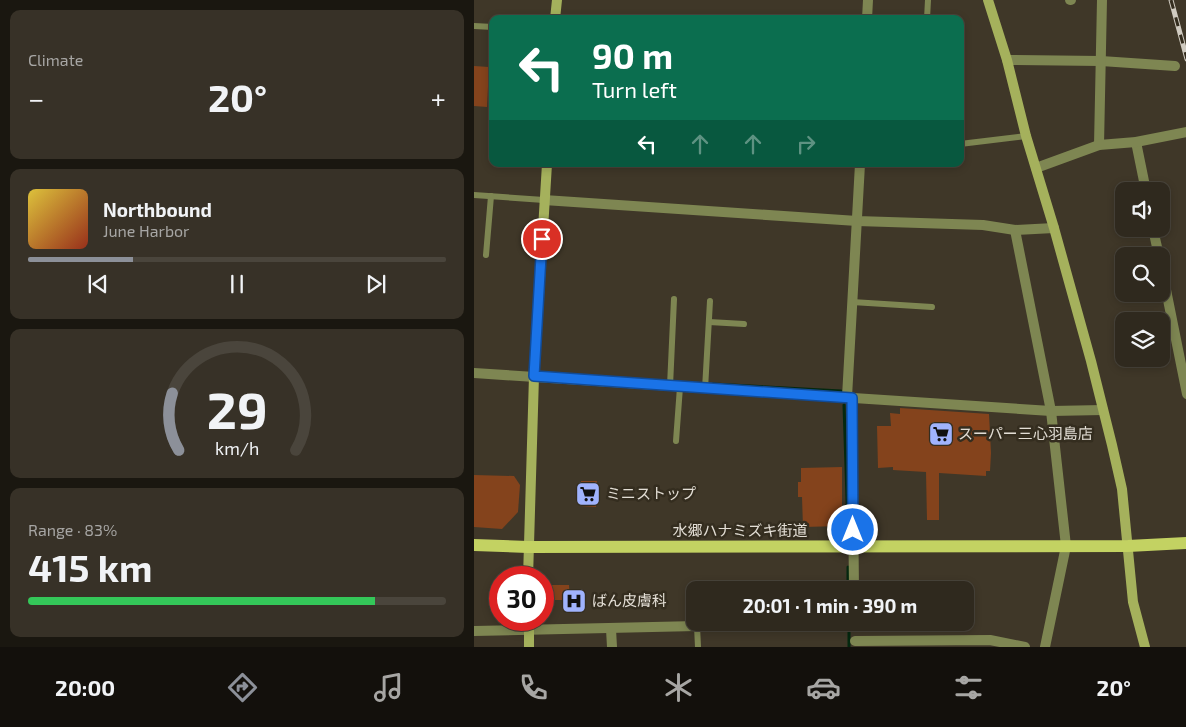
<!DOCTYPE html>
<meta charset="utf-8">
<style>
:root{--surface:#2f291e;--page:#373127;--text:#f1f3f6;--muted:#a7a6a4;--line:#4a453c;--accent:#8c9099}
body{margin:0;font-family:"Exo 2","Noto Sans JP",sans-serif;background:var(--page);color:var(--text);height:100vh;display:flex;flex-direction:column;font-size:19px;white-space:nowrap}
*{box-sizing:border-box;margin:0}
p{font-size:16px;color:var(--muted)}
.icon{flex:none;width:28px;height:28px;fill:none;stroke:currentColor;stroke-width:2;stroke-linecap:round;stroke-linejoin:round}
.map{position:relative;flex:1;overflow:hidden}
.panel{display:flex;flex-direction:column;gap:10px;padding:10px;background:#1a1710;width:474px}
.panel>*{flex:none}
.guide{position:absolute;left:15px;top:15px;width:475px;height:152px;border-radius:10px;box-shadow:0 2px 8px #0003,0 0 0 1px var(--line);background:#0b6e4f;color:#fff;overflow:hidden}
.buttons{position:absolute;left:641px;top:182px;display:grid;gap:10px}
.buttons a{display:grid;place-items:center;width:55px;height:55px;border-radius:10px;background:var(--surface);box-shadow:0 2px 8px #0003,0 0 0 1px var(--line);font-size:25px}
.speed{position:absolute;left:15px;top:566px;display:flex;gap:10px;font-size:25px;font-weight:700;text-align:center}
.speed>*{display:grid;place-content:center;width:65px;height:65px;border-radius:50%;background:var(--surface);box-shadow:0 2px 8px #0003,0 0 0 1px var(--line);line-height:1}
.speed .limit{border:8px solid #d22;background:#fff;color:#111}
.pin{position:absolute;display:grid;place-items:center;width:42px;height:42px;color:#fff;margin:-21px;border:2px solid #fff;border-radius:50%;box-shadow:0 1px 5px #0007}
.me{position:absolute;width:55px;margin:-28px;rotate:0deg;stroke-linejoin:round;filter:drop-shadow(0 0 4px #0008)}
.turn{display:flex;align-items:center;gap:18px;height:105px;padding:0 20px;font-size:22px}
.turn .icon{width:65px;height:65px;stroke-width:2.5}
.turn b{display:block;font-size:35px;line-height:42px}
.lanes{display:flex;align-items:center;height:48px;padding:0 20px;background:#0003;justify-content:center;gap:25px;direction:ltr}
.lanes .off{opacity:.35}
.big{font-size:38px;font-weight:700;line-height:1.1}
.panel .tile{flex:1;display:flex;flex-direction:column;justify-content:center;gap:8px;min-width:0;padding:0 18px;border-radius:10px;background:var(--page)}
.panel .dial{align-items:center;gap:0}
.dial svg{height:130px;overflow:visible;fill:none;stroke:var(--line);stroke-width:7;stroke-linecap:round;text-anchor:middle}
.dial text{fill:var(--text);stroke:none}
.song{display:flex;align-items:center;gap:15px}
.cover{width:60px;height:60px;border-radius:8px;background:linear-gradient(135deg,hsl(50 70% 55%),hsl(10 70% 35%))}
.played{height:5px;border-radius:2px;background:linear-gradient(90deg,var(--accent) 25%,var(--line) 25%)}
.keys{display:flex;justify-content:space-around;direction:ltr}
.heat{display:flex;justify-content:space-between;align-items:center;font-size:28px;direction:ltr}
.charge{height:8px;border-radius:4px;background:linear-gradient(90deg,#34c759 83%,var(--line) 0)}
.trip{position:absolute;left:212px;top:581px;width:288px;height:50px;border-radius:10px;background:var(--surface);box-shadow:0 2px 8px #0003,0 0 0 1px var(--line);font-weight:700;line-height:50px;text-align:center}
.dock{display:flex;height:80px;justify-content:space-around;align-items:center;background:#13100c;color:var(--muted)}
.dock .icon{width:35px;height:35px}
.dock .active{color:var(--accent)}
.dock b{font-size:22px;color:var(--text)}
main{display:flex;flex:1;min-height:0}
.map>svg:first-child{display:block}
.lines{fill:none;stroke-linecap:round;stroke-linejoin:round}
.stream{stroke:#04280f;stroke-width:3}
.building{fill:#84431c}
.lane{stroke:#7e8652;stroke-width:6}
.street{stroke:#7e8652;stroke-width:10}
.secondary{stroke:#a5b15c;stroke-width:10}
.primary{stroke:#c3d262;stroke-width:12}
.rail-casing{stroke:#d0cbc1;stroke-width:5}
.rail{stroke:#342d1f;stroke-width:3;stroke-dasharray:9;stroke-linecap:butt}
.route-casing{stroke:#114b97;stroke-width:12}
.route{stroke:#1a73e8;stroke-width:9}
.labels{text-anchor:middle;stroke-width:5;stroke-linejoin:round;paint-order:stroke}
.poi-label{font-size:15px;fill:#e3ded5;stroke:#342d1f;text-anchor:start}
.street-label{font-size:15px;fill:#e3ded5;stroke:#342d1f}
</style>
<main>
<section class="panel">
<div class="tile"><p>Climate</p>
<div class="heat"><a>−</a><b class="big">20°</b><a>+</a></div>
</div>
<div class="tile">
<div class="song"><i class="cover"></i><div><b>Northbound</b><p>June Harbor</p></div></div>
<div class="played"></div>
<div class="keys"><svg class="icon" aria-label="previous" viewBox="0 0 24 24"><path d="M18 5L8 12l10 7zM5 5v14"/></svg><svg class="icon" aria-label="pause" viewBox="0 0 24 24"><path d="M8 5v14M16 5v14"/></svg><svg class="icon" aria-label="next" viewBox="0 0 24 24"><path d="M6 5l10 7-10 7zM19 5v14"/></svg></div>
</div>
<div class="tile dial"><svg viewBox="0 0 100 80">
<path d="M14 69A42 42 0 1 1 86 69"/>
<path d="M14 69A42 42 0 0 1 10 34" stroke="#8c9099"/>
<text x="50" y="56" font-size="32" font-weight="700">29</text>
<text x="50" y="72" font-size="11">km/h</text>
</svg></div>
<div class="tile"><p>Range · 83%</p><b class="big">415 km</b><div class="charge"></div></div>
</section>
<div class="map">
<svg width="713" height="647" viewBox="0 0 713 647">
<rect width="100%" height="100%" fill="#3f3728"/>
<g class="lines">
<!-- stream -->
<g class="stream">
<path d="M 239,384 L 367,391"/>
<path d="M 370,405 L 374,529"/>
<path d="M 374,567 L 374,590"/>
<path d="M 375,630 L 375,647"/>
</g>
</g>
<!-- building -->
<g class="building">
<path d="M 0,66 L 15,67 L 13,107 L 0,106 Z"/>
<path d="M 426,408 L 515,414 L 517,453 L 516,471 L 512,471 L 512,476 L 465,473 L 465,520 L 453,520 L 452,472 L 419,470 L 419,467 L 404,468 L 403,426 L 417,426 L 416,413 L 426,414 Z"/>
<path d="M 368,467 L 368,526 L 329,527 L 328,497 L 324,497 L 324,482 L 327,482 L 327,468 Z"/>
<path d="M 0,475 L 40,476 L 46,485 L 44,512 L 28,529 L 0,527 Z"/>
<path d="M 107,481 L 123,481 L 122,507 L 106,506 Z"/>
<path d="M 69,585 L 95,585 L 96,600 L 69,600 Z"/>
</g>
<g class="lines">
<!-- lane -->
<g class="lane">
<path d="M 453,19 L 454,0"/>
<path d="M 0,26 L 19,27"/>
<path d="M 486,144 L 552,136"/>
<path d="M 0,195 L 70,200"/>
<path d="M 12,255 L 17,196"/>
<path d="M 378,302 L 458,307"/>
<path d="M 235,322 L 270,324"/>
<path d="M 196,386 L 200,299"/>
<path d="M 231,389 L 236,301"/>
<path d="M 202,441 L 206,387"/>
<path d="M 223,626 L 224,647"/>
</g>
<!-- street -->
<g class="street">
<path d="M 596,0 L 597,0"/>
<path d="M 393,19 L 394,0"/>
<path d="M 533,60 L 627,61 L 701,66"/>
<path d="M 662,142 L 672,191"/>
<path d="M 625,145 L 628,0"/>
<path d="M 562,168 L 625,145 L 662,142 L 713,132"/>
<path d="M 70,200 L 383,221 L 509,225 L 541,230 L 580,228"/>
<path d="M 679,229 L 685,256"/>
<path d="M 541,230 L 577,411 L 592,546 L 571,647"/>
<path d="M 688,270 L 713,394"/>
<path d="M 0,373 L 577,411 L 629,410"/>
<path d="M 373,397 L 386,164"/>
<path d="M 378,398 L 380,590"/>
<path d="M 137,629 L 138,647"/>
<path d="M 0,631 L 223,626 L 380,624"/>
<path d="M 381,641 L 516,640 L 551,647"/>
</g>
<!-- secondary -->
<g class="secondary">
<path d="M 514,0 L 533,60 L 552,136 L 580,228 L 617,361 L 638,445 L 648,489 L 659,602 L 671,647"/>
<path d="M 81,19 L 83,0"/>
<path d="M 54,578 L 60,376 L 73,164"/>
<path d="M 55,620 L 55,647"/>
</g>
<!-- primary -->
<path class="primary" d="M 0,545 L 54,547 L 654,546 L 713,543"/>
<defs>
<path id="rail" d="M 697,0 L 713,59"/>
</defs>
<!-- rail casing -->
<use href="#rail" class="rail-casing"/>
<!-- rail -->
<use href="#rail" class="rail"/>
</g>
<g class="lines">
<defs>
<path id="route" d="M 68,239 L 60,376 L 378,398 L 379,530"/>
</defs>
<!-- route casing -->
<use href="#route" class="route-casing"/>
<!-- route -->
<use href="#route" class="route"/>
</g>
<!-- icons -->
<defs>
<symbol id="supermarket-square" viewBox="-11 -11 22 22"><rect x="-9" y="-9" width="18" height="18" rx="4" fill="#a0b3fd" stroke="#342d1f"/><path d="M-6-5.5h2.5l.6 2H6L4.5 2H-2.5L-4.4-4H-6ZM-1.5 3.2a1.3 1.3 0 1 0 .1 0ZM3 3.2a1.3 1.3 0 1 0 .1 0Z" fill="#111"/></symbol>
<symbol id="hospital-square" viewBox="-11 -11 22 22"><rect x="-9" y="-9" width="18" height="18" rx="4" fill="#a0b3fd" stroke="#342d1f"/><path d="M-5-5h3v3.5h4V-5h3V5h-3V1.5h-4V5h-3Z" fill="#111"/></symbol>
</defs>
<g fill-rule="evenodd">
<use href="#supermarket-square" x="453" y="420" width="28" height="28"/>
<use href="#supermarket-square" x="100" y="480" width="28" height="28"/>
<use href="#hospital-square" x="86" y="587" width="28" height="28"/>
</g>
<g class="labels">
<!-- poi labels -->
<g class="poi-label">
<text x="484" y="439">スーパー三心羽島店</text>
<text x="132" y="499">ミニストップ</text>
<text x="118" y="606">ばん皮膚科</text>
</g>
<!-- street labels -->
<g class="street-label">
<text x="266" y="536">水郷ハナミズキ街道</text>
</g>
</g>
</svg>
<div class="buttons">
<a><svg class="icon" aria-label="sound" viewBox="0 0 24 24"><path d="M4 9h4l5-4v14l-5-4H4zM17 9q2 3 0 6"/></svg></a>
<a><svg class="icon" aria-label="search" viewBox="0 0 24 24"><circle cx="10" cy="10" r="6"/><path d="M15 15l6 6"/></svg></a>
<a><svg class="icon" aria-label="layers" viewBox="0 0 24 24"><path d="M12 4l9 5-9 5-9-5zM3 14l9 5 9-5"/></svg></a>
</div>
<div class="speed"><div class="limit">30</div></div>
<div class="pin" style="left:68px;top:239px;background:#d93025"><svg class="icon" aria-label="arrive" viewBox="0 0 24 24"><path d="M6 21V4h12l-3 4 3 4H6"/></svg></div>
<svg class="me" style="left:379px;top:530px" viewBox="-20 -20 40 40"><circle r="17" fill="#1a73e8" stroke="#fff" stroke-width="3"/><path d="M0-11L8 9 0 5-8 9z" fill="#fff"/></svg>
<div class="trip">20:01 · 1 min · 390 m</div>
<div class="guide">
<div class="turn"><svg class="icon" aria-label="left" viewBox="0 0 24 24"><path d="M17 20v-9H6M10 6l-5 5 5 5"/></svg><div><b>90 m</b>Turn left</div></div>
<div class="lanes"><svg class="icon" aria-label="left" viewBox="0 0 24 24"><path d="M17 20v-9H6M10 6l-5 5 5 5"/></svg><svg class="icon off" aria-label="ahead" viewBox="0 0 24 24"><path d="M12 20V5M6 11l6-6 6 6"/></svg><svg class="icon off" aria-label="ahead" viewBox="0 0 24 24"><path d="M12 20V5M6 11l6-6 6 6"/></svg><svg class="icon off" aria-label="right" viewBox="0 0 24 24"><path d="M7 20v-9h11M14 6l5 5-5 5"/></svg></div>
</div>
</div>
</main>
<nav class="dock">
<b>20:00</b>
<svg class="icon active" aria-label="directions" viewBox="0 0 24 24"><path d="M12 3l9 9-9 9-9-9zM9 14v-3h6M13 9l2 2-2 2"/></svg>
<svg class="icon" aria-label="music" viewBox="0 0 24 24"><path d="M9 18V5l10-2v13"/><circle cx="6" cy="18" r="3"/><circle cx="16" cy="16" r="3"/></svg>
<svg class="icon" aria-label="phone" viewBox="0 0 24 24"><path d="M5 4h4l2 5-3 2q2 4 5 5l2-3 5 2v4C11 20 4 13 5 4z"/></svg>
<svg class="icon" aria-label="climate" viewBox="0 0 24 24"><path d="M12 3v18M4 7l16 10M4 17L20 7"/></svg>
<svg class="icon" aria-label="car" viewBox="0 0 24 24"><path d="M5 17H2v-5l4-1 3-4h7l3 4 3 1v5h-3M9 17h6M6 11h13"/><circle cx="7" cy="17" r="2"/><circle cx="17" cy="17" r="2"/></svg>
<svg class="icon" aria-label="filters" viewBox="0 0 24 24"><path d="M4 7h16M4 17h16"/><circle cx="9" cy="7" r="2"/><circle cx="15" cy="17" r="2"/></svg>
<b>20°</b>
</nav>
